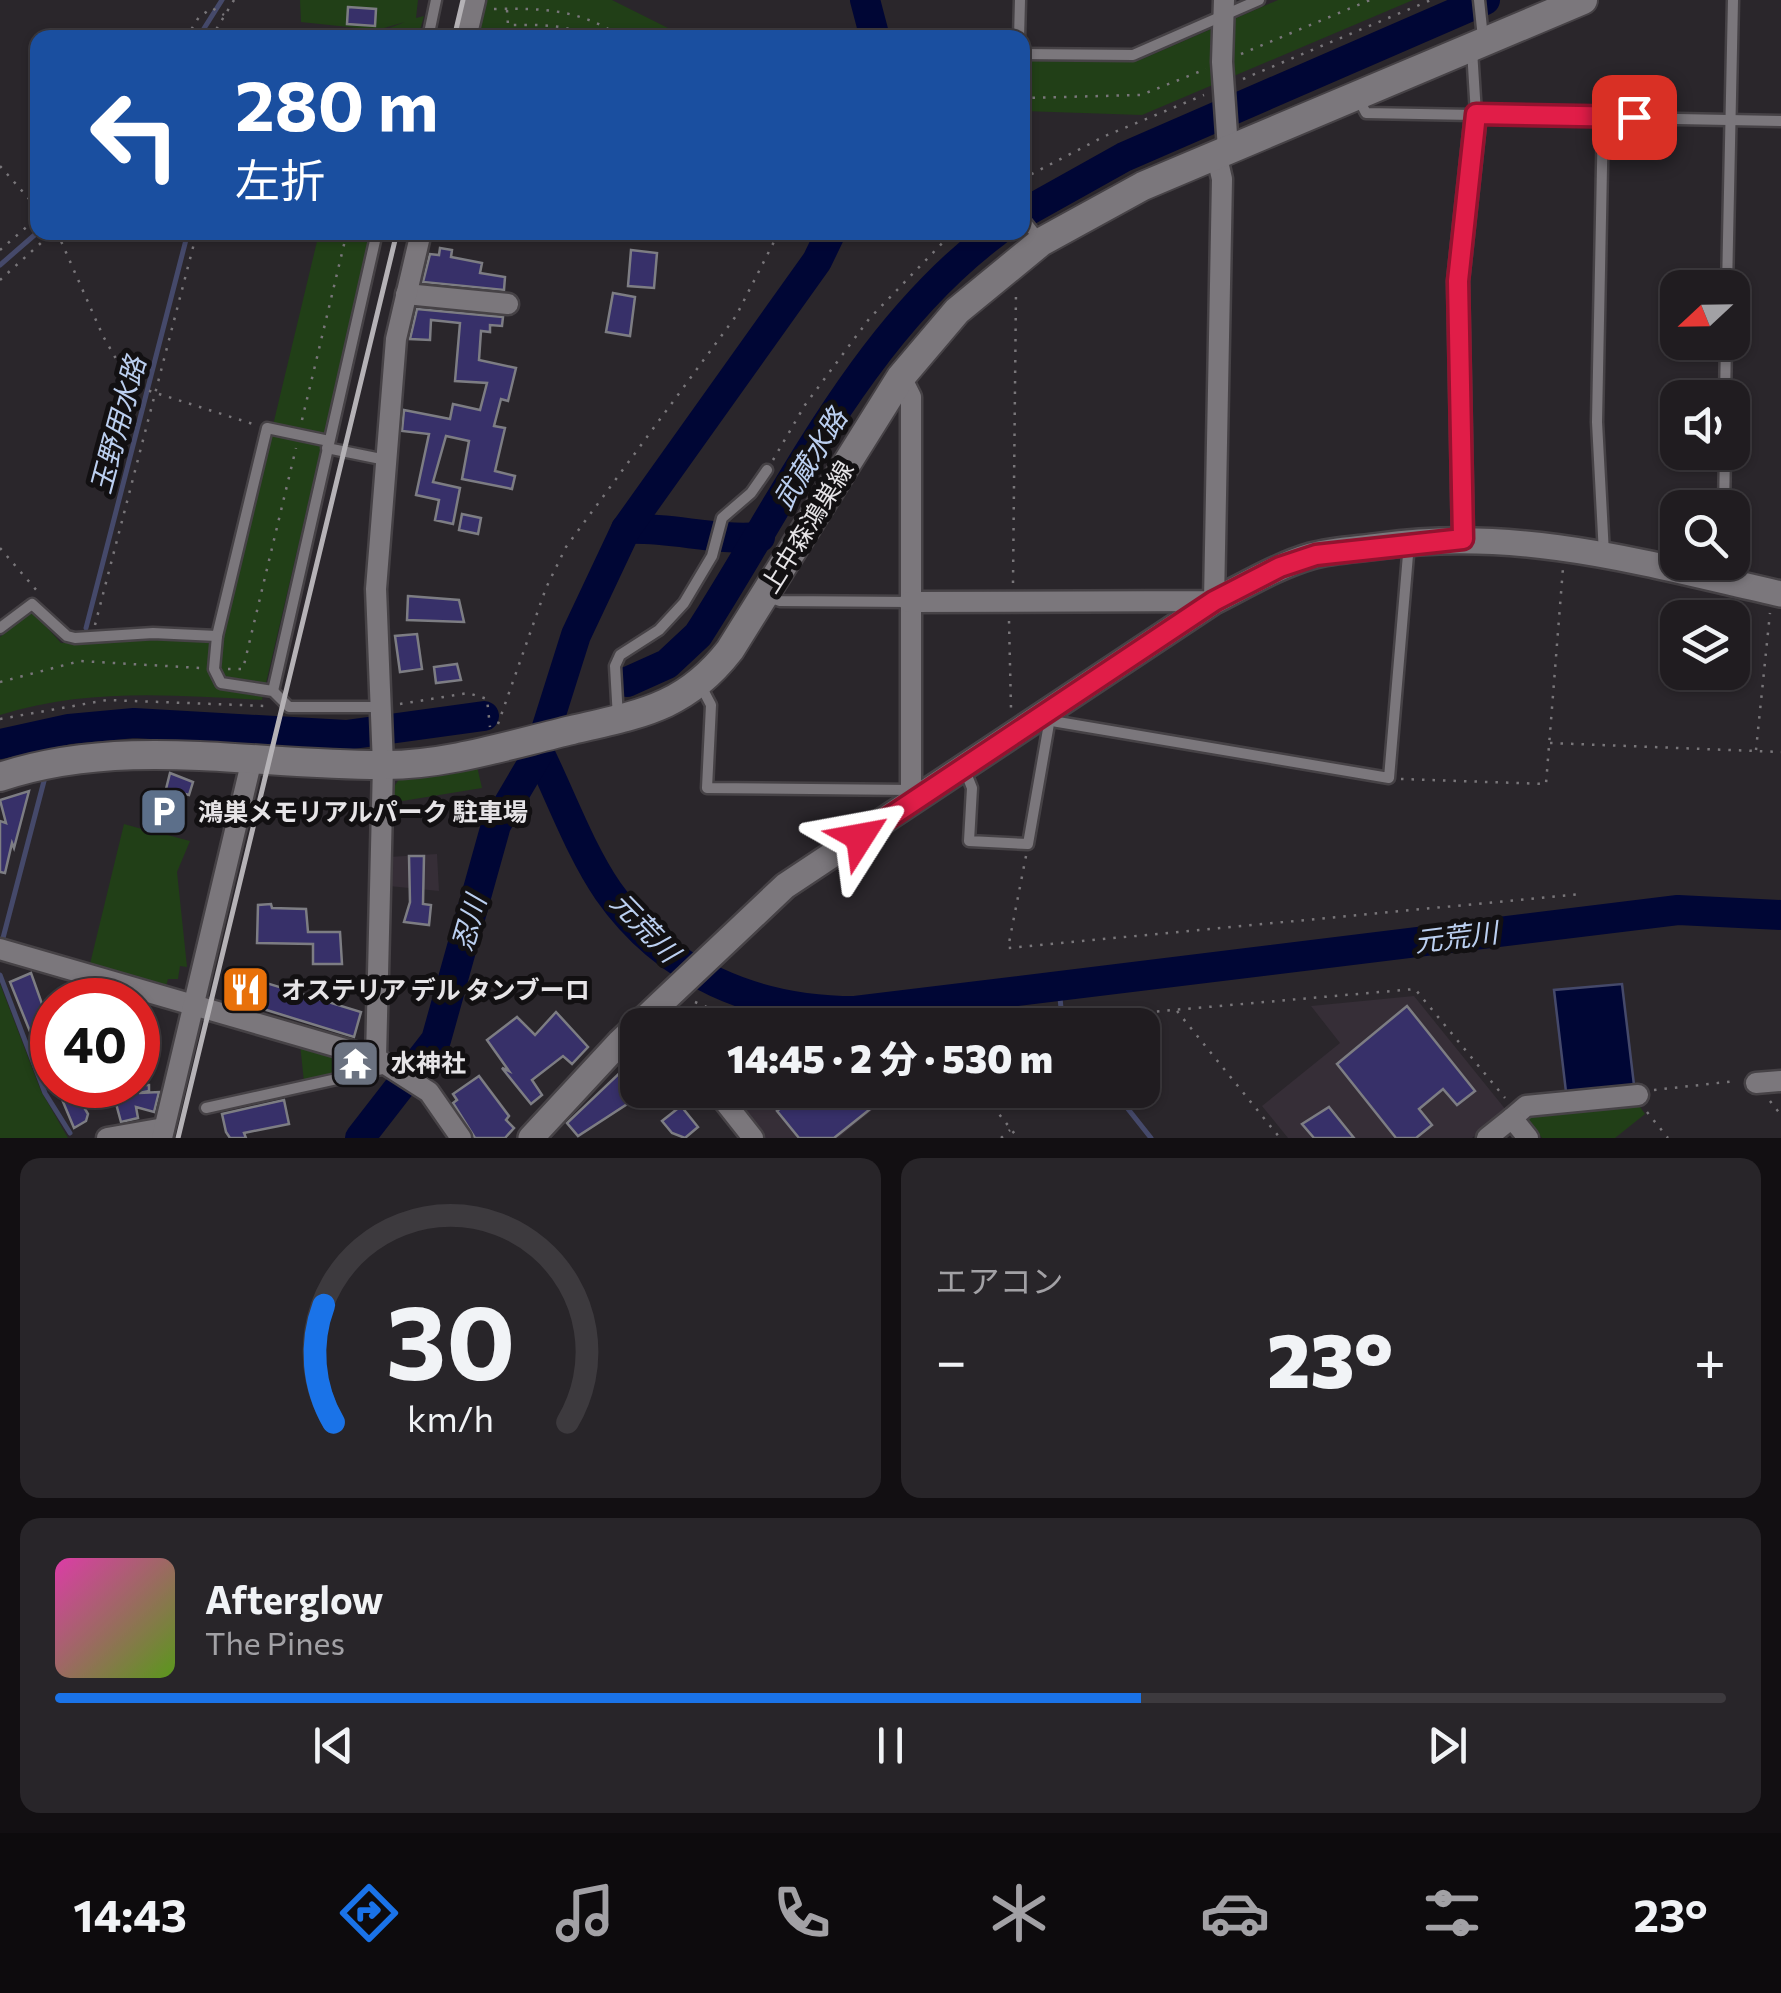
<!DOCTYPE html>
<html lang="ja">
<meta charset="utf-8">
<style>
:root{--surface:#201c20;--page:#282529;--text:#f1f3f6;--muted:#a2a1a5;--line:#3d3a3e;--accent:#1a73e8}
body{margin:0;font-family:Commissioner,"Noto Sans JP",sans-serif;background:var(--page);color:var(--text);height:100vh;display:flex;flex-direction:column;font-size:38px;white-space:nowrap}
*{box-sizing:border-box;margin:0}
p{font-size:32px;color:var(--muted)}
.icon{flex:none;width:55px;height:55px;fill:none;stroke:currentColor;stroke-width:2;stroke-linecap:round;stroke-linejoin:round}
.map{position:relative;height:1138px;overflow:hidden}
.side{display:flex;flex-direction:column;gap:20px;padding:20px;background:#120f12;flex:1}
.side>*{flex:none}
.hud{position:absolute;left:30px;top:30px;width:1000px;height:210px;border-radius:20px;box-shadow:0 2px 8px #0004,0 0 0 2px var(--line);background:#1a4fa0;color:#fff;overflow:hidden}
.needle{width:65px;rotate:248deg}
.controls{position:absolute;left:1660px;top:270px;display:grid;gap:20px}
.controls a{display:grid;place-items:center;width:90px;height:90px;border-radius:20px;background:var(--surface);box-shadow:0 2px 8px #0004,0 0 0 2px var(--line);font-size:50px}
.speed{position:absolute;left:30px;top:978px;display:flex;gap:20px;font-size:50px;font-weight:700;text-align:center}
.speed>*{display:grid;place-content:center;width:130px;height:130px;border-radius:50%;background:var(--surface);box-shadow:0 2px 8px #0004,0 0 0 2px var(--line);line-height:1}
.speed .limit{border:15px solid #d22;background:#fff;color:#111}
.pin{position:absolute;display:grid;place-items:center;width:85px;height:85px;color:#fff;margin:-42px;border-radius:20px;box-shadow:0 5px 15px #0006}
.me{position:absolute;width:110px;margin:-55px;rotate:56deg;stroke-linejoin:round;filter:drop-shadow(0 0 8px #0008)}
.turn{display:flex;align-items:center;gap:35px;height:210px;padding:0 40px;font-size:45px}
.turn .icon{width:130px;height:130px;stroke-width:2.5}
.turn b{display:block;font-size:70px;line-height:85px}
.big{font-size:75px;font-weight:800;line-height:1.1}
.side .card{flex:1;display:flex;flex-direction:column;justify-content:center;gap:15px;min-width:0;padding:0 35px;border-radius:20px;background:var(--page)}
.side .dial{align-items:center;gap:0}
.dial svg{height:260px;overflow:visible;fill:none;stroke:var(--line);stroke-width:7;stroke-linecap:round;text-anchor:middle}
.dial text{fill:var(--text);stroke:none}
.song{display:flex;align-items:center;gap:30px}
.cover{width:120px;height:120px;border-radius:15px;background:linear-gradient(135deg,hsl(320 70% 55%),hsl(90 70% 35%))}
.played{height:10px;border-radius:5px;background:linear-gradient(90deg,var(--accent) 65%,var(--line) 65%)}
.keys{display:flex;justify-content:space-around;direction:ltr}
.heat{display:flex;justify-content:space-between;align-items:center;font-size:55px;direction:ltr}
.side .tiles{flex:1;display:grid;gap:20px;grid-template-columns:1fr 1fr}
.card:last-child{grid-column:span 2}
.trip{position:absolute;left:620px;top:1008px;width:540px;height:100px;border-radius:20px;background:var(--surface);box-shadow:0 2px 8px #0004,0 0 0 2px var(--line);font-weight:800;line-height:100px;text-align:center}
.menu{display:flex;height:160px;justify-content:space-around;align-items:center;background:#0d0b0d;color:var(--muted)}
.menu .icon{width:70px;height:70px}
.menu .current{color:var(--accent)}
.menu b{font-size:45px;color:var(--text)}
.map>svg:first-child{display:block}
.built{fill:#362e37}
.green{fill:#213f17}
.water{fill:#000635;stroke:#45496a;stroke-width:2.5}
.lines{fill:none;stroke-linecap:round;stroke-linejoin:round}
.stream{stroke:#45496a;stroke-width:5}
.river{stroke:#000635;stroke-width:30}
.building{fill:#373069;stroke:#7d7d83;stroke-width:2.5}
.service-casing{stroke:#464246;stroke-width:15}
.minor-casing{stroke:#464246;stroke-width:25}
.tertiary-casing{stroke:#464246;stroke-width:30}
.secondary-casing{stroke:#464246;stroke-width:32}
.path{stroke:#79767a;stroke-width:2.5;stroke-dasharray:2.5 8;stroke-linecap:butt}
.service{stroke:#7b777c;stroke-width:10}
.minor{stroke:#7b777c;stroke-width:20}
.tertiary{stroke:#7b777c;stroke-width:25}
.secondary{stroke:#7b777c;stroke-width:28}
.rail{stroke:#b5b2b6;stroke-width:5}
.route-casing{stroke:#92132f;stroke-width:25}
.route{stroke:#e11d48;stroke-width:18}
.labels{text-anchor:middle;stroke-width:10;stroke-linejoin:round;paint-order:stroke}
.street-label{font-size:25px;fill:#e6e4e7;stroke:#121012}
.poi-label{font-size:25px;font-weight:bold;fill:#e6e4e7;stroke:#121012;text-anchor:start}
.water-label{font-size:28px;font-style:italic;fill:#bbcff0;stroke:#121012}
</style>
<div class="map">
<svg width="1781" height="1138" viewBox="0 0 1781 1138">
<rect width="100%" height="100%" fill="#2a262b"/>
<!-- built -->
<g class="built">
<path d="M 437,854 L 439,891 L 389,886 L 389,857 Z"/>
<path d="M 1414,996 L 1506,1110 L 1472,1138 L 1288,1138 L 1262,1106 L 1340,1043 L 1311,1006 Z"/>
<path d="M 719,1090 L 897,1090 L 838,1138 L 764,1138 L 731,1097 Z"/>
</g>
<!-- green -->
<g class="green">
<path d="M 300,0 L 418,0 L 416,18 L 424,16 L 418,37 L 366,37 L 405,22 L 377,30 L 301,22 Z"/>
<path d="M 481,0 L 612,0 L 686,37 L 548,38 L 531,32 L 473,29 Z"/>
<path d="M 1278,0 L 1413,0 L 1142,115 L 1023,111 L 1023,59 L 1140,60 Z"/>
<path d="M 319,233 L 372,233 L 262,700 C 173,695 86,688 0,715 L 0,637 L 31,610 L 61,643 L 222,638 Z"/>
<path d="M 476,762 L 482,788 L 390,803 L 391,791 L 402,775 Z"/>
<path d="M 148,818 L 161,821 L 160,833 L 190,841 L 177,872 L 187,967 L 180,966 L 178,979 L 168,979 L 165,990 L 89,968 L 124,824 L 142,829 Z"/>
<path d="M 0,984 L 41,1091 L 68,1138 L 0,1138 Z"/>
<path d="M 300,1044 L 353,1060 L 355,1072 L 304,1082 Z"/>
<path d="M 1638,1104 L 1645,1114 L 1615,1138 L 1542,1138 L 1527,1119 L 1529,1114 Z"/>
</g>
<!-- water -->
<path class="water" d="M 1622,984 L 1634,1085 L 1566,1092 L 1554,990 Z"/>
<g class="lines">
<!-- stream -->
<g class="stream">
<path d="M 198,38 L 222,0"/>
<path d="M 0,265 L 38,232"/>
<path d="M 86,628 L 188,232"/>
<path d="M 3,938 L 44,781"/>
<path d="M 0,975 L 45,1093 L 70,1133"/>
<path d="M 1059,988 L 1061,1008"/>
<path d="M 1113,1090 L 1151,1138"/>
</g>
<!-- river -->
<g class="river">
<path d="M 865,0 L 875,38"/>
<path d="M 1022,214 L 1124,157 L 1485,0"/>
<path d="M 626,529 C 672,527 715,541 760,537"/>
<path d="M 627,682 L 667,664 L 698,635 C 787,497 861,333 996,232"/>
<path d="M 0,744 L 69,729 L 134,723 L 346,735 L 484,716"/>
<path d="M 539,752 C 561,797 580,850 608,891 C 666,974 756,1011 855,1011 L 1678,910 L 1781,915"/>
<path d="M 360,1138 L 436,1040 L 496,825 L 539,752 L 576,635 L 626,529 L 817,261 L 831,232"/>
</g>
</g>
<!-- building -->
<g class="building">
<path d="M 348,7 L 376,9 L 375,26 L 347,24 Z"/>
<path d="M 440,248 L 452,250 L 451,257 L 482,263 L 480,273 L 505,277 L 504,290 L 423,282 L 430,254 L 439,255 Z"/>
<path d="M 631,250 L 657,253 L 654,288 L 628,286 Z"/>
<path d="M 613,293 L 635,297 L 630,336 L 606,332 Z"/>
<path d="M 417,309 L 503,317 L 502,326 L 490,325 L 490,332 L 481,331 L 479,360 L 516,368 L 508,401 L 501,399 L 494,426 L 505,428 L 495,471 L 515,476 L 512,489 L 462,479 L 469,441 L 446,436 L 433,482 L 460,488 L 453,524 L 435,520 L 439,500 L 416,495 L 429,434 L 402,431 L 404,410 L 450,419 L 453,404 L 480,410 L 487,383 L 455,381 L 460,323 L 431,320 L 430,340 L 410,339 Z"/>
<path d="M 462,514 L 481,518 L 478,534 L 459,530 Z"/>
<path d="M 408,596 L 459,600 L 464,622 L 407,620 Z"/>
<path d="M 417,634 L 422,669 L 400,672 L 395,636 Z"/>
<path d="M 457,664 L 461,680 L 436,683 L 434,667 Z"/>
<path d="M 170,773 L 193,782 L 189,795 L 166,789 Z"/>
<path d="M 29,791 L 14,848 L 12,843 L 5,873 L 0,872 L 0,821 L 6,823 L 0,800 Z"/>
<path d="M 409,856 L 424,856 L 423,904 L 431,905 L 429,925 L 404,922 L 410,902 Z"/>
<path d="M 271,904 L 272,908 L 306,909 L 308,932 L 340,932 L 342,964 L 313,964 L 313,944 L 257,943 L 258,905 Z"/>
<path d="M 31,973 L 52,1032 L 52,1074 L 47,1074 L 40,1042 L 35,1044 L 10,982 Z"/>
<path d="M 240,975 L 361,1012 L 354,1037 L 234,1000 Z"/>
<path d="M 1407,1006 L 1475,1091 L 1457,1105 L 1443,1089 L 1419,1109 L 1432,1125 L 1416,1138 L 1396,1138 L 1337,1064 Z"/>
<path d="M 556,1012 L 588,1047 L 572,1064 L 563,1056 L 532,1080 L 542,1095 L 531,1104 L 502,1068 L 509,1071 L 487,1040 L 517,1017 L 535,1035 Z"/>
<path d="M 629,1064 L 638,1075 L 638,1097 L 578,1136 L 567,1123 Z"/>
<path d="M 479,1076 L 509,1116 L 506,1120 L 514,1128 L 505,1138 L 475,1138 L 453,1103 L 457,1100 L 453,1094 Z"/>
<path d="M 56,1085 L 71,1085 L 88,1114 L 86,1121 L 74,1128 Z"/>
<path d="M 111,1085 L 149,1085 L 149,1091 L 139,1093 L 159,1092 L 154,1112 L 136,1107 L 138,1118 L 121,1122 Z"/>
<path d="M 775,1090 L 894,1090 L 834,1138 L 799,1138 L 777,1111 L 786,1104 Z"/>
<path d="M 284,1100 L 289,1124 L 244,1133 L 246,1138 L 230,1138 L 226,1132 L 222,1114 Z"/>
<path d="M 681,1106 L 698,1127 L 685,1138 L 672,1133 L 662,1121 Z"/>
<path d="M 1329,1107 L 1354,1138 L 1314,1138 L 1302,1124 Z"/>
</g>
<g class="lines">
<defs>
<g id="service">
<path d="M 1479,0 L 1483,38"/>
<path d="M 428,38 L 436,0"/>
<path d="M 1019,38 L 1020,0"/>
<path d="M 1472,50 L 1476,114"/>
<path d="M 1022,54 L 1133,55 L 1259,0"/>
<path d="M 1357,96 L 1366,113 L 1781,121"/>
<path d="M 1603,116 L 1597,422 L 1604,554"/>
<path d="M 1022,217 L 1040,240"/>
<path d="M 1727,288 L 1733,0"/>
<path d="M 1725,398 L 1726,342"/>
<path d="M 329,441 L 267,428 L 217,636 L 214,669 L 221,683 L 273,691 L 289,707 L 379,707"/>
<path d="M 327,448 L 386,460"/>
<path d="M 1724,508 L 1725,452"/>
<path d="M 766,596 L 780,601 L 909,602"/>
<path d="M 0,628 L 32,604 L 67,636 L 75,638 L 153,633 L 217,636"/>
<path d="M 701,686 L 711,705 L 707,788 L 911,790"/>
<path d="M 273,691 L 377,232"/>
<path d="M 618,718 L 615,666 L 620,655 L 659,630 L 684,603 L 712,556 L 722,518 L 751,493 L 767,470"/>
<path d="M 1052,721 L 1389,778 L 1409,543"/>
<path d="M 964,768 L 972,788 L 969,841 L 1028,844 L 1050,718"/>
<path d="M 206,1108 L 391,1067"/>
</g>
<g id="minor">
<path d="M 1224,0 L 1222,62 L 1228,149"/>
<path d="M 466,38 L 475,0"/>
<path d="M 406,294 L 508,304"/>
<path d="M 901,377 L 911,397 L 911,804"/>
<path d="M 1463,539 L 1458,281 L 1476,114"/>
<path d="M 909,602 L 1214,601 L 1222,179 L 1216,153"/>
<path d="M 0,949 L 376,1058 L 429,1092 L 461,1138"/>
<path d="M 376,1058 L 383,765 L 376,589 L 396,339 L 421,232"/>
<path d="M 1756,1083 L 1781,1081"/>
<path d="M 705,1090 L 723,1100 L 753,1138"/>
<path d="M 1512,1118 L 1526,1106 L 1638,1095"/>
<path d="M 107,1138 L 164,1128"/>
<path d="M 162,1138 L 252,759"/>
<path d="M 1487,1138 L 1512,1118 L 1528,1138"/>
</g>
<path id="tertiary" d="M 531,1138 L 620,1042 L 785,886 L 1214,601 C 1246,585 1277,566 1311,556 C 1333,550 1358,549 1380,546 C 1522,527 1644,563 1781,594"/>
<path id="secondary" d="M 0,777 C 126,735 256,766 385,765 C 448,765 512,744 572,730 C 640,714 685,708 730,650 L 901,377 L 957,311 L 1041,242 L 1143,186 L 1583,0"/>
</defs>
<!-- service casing -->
<use href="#service" class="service-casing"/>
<!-- minor casing -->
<use href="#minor" class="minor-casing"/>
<!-- tertiary casing -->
<use href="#tertiary" class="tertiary-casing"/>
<!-- secondary casing -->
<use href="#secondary" class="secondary-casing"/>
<!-- path -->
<g class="path">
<path d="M 494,9 C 541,8 582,9 622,38"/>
<path d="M 507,10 L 508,25 C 535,25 567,23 591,38"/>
<path d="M 489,34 L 540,38"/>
<path d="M 186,38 L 199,17 L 212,8 L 224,15"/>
<path d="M 211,38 L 234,0"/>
<path d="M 1241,54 L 1370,0"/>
<path d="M 1243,79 L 1431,0"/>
<path d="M 1022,98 L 1141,95 L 1206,69"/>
<path d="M 0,166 L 38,209"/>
<path d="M 1022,179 L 1105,136 L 1204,95"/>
<path d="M 57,232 L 103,336 L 131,385 L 256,425"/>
<path d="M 0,250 L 38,217"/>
<path d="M 0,280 L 53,232"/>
<path d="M 302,420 L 347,232"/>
<path d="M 773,460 L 805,405 L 869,319 L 953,232"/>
<path d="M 0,548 L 38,592"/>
<path d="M 1013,583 L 1016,291"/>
<path d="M 1009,621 L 1011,708"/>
<path d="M 95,625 L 197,232"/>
<path d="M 228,669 L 243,669 L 296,448"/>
<path d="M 0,682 L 80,661 L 200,668"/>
<path d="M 400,704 L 468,693 L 487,699 L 490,727"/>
<path d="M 0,719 L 107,700 L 266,706"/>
<path d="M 498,724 L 546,588 L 566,547 L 736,316 L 779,232"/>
<path d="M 1550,743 L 1781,752"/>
<path d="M 1756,750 L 1770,613"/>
<path d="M 1401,779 L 1546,784 L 1563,568"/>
<path d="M 1026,856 L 1008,948 L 1582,894"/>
<path d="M 695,1002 L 749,1025"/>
<path d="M 1177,1011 L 1280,1138"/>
<path d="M 1000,1025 L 1415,989 L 1505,1098"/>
<path d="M 980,1090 L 1018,1138"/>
<path d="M 1654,1090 L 1736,1081"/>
<path d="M 1770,1101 L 1781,1115"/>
<path d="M 1647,1112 L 1668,1138"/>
<path d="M 1001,1138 L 1010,1130"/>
</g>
<!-- service -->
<use href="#service" class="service"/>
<!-- minor -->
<use href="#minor" class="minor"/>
<!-- tertiary -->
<use href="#tertiary" class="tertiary"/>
<!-- secondary -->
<use href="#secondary" class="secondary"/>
<!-- rail -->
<g class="rail">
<path d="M 454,38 L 463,0"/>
<path d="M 178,1138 L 397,232"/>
</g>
</g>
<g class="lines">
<defs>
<path id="route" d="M 860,837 L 1214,601 L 1280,567 L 1316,555 L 1463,539 L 1458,281 L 1476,114 L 1634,117"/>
</defs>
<!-- route casing -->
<use href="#route" class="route-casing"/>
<!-- route -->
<use href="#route" class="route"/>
</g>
<!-- icons -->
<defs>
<symbol id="parking-square" viewBox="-11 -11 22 22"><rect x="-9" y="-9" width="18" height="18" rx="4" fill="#5c6f8a" stroke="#121012"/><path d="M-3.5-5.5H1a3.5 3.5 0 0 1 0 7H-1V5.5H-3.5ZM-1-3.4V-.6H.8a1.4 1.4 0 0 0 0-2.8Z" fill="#fff"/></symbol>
<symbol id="restaurant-square" viewBox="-11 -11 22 22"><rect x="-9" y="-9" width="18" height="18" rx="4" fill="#e8710a" stroke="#121012"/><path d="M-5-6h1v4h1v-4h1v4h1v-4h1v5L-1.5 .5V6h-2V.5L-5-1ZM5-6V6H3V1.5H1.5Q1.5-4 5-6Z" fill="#fff"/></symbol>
<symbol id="temple-square" viewBox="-11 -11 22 22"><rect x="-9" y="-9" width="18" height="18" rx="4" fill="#6b7280" stroke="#121012"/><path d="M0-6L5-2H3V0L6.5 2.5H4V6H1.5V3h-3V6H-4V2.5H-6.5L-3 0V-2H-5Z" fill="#fff"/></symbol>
</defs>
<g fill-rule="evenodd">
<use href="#parking-square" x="136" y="784" width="55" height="55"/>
<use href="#restaurant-square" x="218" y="962" width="55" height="55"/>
<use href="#temple-square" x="328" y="1036" width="55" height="55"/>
</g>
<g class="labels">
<!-- street labels -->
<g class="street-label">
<text transform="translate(807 527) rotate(-58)" y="9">上中森鴻巣線</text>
</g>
<!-- poi labels -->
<g class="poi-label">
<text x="198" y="821">鴻巣メモリアルパーク 駐車場</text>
<text x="281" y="999">オステリア デル タンブーロ</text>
<text x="391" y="1072">水神社</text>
</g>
<!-- water labels -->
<g class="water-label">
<text transform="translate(118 425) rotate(-75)" y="10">玉野用水路</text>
<text transform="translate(810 459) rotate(-58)" y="10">武蔵水路</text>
<text transform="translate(469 923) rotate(-74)" y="10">忍川</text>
<text transform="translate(645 927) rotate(46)" y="10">元荒川</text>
<text transform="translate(1456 937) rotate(-7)" y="10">元荒川</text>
</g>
</g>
</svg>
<div class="controls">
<a><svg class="needle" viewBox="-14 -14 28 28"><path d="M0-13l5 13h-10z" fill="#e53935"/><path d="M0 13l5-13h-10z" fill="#a2a1a5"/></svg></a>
<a><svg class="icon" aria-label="sound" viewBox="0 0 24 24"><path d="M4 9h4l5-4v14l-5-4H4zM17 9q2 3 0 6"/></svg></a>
<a><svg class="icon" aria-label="search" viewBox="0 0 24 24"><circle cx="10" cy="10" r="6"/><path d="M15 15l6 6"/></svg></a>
<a><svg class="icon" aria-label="layers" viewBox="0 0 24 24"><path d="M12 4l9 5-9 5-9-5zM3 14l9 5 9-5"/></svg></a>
</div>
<div class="speed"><div class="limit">40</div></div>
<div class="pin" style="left:1634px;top:117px;background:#d93025"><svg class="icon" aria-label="arrive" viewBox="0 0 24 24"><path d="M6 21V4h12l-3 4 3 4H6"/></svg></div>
<svg class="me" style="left:860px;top:837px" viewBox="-20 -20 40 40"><path d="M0-17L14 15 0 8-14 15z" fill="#e11d48" stroke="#fff" stroke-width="4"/></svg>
<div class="trip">14:45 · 2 分 · 530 m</div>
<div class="hud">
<div class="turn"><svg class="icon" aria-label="left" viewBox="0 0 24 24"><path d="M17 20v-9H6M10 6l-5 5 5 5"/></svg><div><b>280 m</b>左折</div></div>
</div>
</div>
<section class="side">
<div class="tiles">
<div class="card dial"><svg viewBox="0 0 100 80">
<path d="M14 69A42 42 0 1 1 86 69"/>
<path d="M14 69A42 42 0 0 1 11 33" stroke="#1a73e8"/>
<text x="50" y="56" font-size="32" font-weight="700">30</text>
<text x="50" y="72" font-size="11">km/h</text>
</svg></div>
<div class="card"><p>エアコン</p>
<div class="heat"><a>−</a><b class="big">23°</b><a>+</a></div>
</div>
<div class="card">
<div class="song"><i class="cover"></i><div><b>Afterglow</b><p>The Pines</p></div></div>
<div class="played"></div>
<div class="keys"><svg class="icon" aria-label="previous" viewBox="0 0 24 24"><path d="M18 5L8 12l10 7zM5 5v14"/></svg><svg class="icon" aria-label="pause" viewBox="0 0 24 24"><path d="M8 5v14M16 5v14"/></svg><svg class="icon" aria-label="next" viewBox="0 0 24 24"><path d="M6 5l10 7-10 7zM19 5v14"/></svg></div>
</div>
</div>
</section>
<nav class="menu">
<b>14:43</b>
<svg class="icon current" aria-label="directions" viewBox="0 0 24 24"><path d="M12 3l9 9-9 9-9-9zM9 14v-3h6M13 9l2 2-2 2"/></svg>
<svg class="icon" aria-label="music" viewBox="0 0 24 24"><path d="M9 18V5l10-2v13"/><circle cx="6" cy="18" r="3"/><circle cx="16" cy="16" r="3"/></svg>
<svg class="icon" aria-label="phone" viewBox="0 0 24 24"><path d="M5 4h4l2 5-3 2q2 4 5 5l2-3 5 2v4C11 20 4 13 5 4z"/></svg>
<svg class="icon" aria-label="climate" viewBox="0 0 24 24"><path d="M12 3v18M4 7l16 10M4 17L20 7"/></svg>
<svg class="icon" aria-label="car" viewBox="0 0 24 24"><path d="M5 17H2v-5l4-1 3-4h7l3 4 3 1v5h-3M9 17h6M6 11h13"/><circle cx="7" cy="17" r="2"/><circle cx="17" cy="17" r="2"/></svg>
<svg class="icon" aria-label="filters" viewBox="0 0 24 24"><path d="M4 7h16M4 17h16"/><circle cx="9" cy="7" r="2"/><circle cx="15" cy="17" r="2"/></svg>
<b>23°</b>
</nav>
